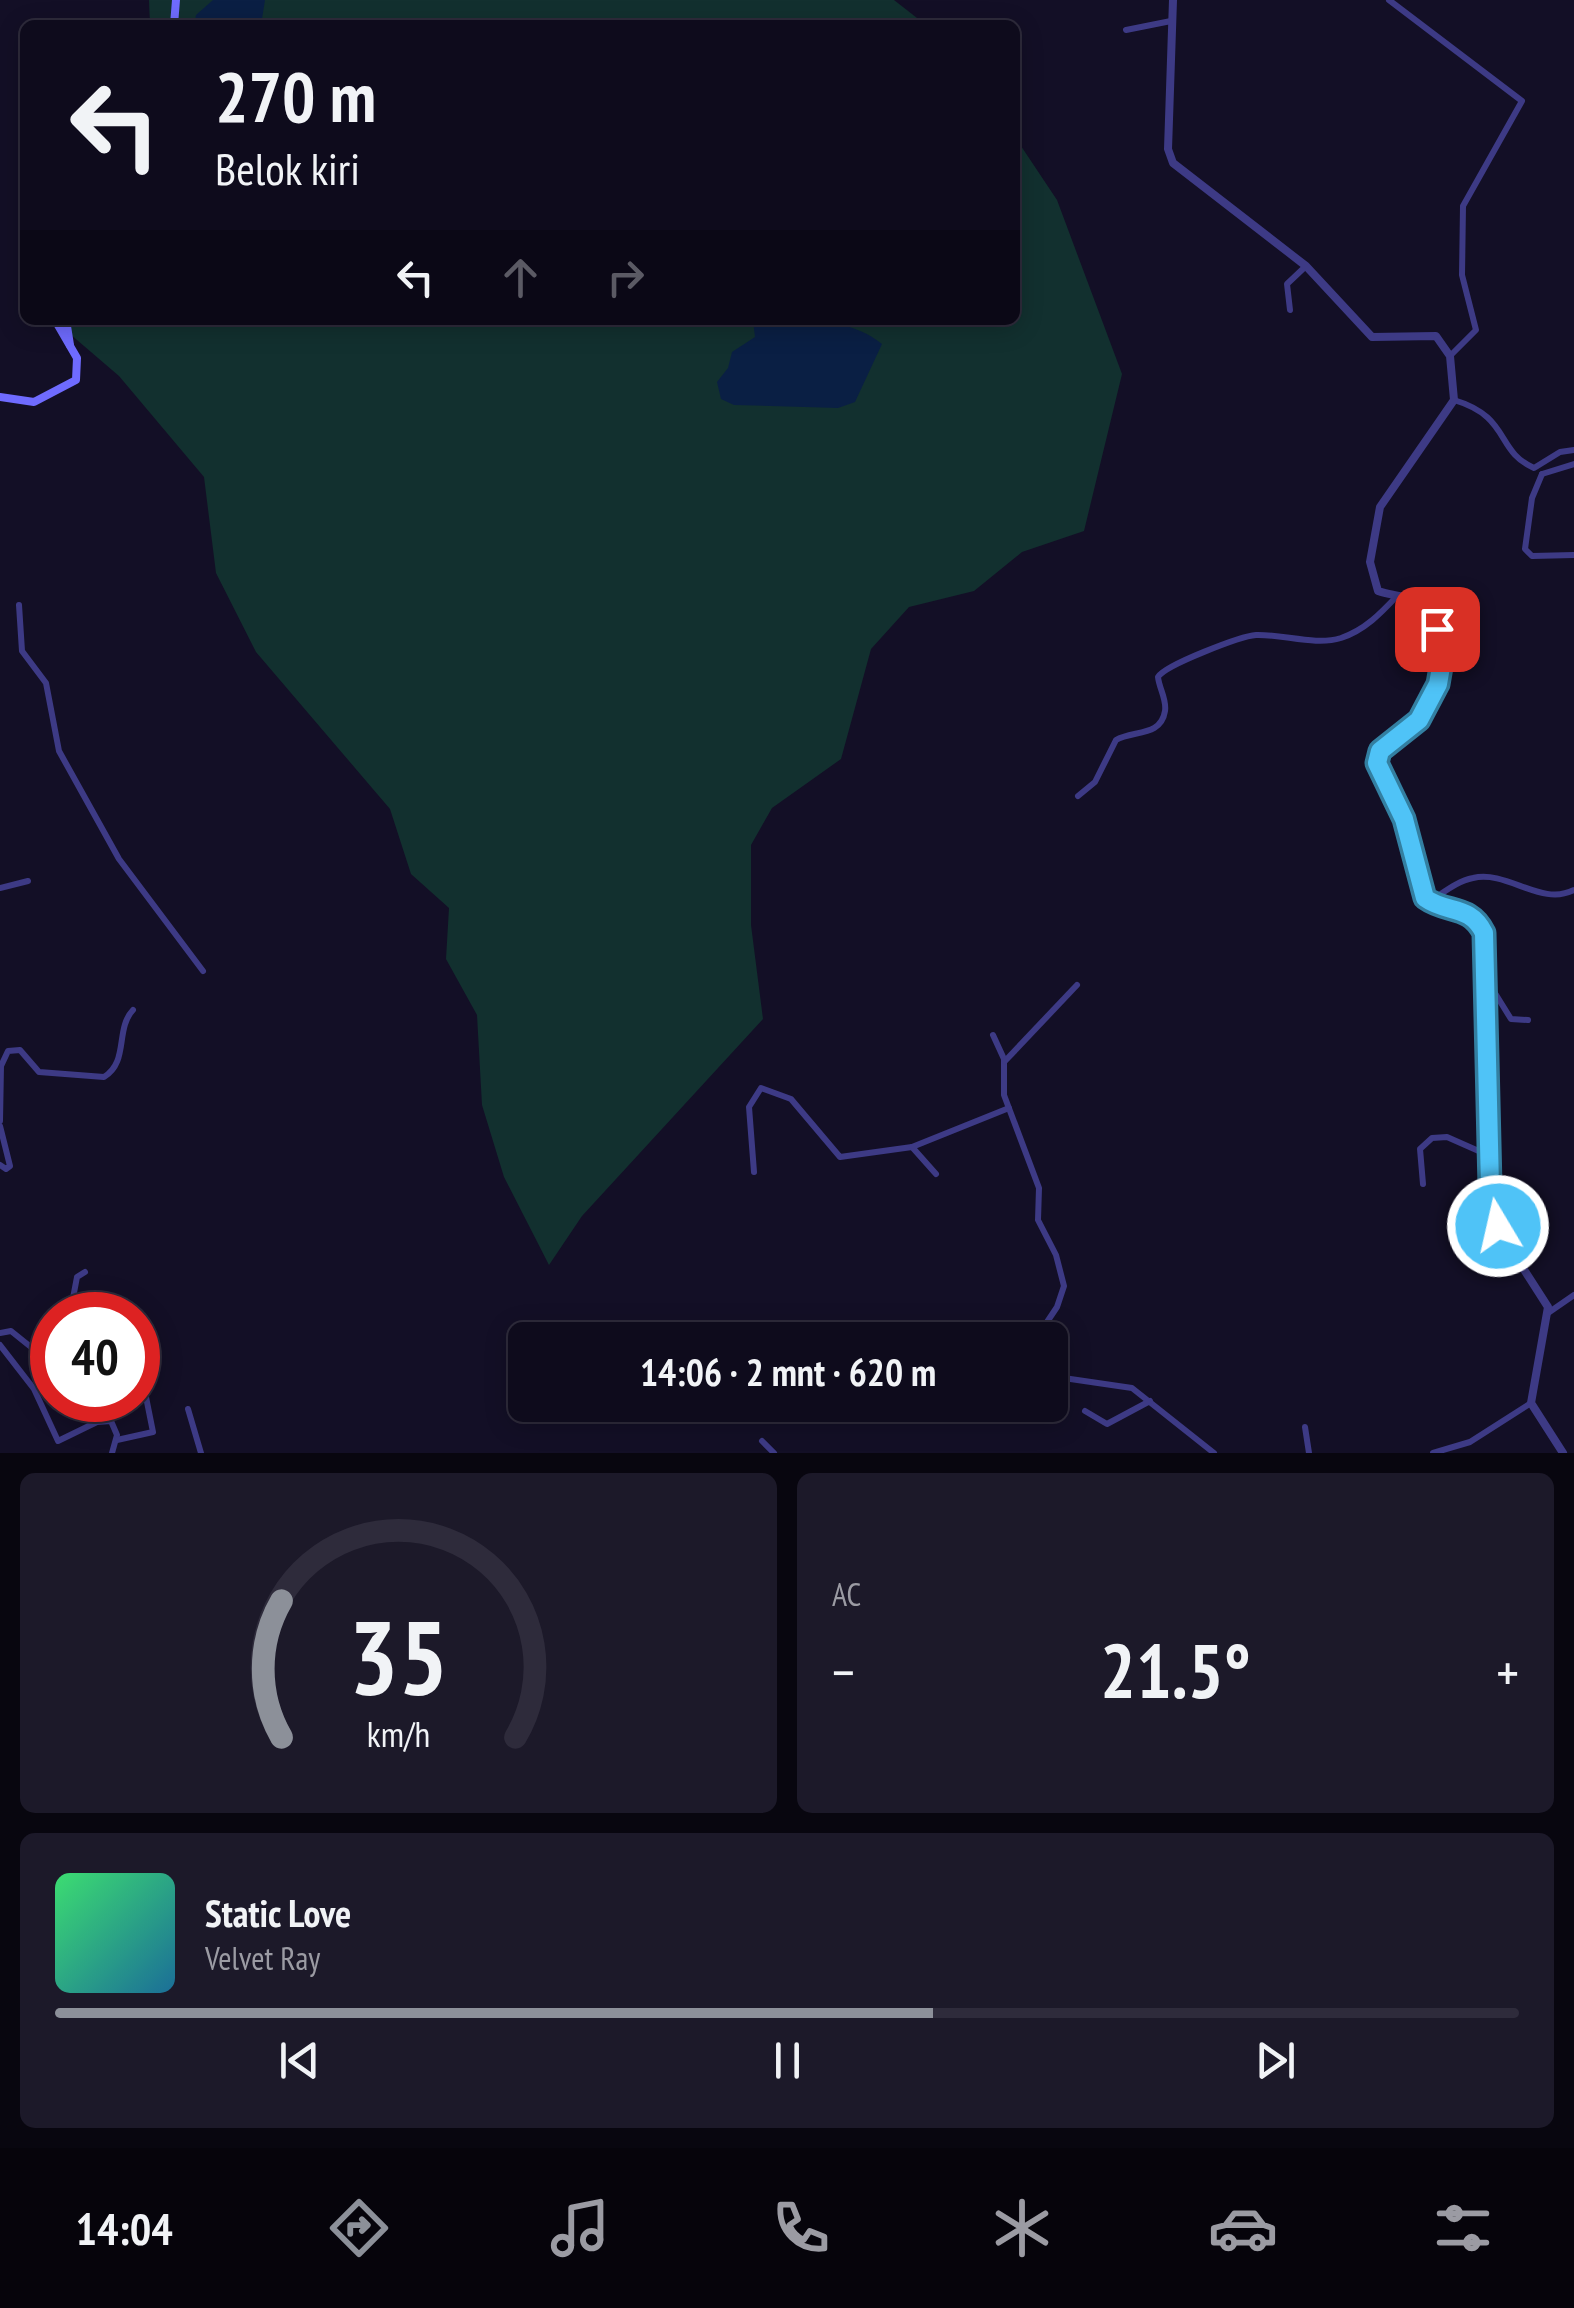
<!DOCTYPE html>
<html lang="id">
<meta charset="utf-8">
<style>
:root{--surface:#0e0b1c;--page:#1c1929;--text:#f1f3f6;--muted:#9b9ba3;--line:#2e2b3b;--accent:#8c9099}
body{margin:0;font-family:"PT Sans Narrow",sans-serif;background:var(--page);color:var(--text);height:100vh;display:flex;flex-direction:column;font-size:38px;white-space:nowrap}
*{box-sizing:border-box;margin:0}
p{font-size:32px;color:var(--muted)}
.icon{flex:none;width:55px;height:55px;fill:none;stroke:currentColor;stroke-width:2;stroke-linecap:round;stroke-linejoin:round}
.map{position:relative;height:1453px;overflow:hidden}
.details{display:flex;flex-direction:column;gap:20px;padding:20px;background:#08060f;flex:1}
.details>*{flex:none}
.banner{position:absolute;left:20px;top:20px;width:1000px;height:305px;border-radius:15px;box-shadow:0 5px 25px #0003,0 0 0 2px var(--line);background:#0e0b1c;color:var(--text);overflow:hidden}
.speed{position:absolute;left:30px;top:1292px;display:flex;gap:20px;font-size:50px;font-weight:700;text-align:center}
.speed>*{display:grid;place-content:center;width:130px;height:130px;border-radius:50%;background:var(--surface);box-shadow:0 5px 25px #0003,0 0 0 2px var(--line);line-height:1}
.speed .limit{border:15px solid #d22;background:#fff;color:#111}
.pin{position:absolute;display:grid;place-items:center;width:85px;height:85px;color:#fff;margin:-42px;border-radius:20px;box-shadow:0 5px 15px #0006}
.me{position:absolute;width:110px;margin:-55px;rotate:351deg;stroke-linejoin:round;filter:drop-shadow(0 0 8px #0008)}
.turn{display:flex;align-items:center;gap:35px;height:210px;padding:0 30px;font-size:45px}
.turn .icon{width:130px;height:130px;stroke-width:2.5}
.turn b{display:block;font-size:70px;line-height:85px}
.lanes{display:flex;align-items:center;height:95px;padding:0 30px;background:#0003;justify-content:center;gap:50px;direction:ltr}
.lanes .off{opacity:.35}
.big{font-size:75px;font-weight:600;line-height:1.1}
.details .widget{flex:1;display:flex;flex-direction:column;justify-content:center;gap:15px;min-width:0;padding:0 35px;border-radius:15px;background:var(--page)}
.details .dial{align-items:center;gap:0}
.dial svg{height:260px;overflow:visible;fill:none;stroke:var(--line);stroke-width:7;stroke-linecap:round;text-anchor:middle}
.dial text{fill:var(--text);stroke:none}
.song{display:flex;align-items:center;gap:30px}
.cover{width:120px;height:120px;border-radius:15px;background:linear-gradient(135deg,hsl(140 70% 55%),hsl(200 70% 35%))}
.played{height:10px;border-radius:5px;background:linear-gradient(90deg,var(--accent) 60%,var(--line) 60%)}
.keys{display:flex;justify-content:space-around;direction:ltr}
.heat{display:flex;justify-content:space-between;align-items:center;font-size:55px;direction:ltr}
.details .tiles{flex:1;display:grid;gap:20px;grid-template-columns:1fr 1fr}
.widget:last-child{grid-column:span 2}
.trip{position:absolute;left:508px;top:1322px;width:560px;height:100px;border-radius:15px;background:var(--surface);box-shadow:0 5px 25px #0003,0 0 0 2px var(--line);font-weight:600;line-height:100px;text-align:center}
.tab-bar{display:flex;height:160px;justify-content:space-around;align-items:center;background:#06040b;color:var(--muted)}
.tab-bar .icon{width:70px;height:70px}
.tab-bar .on{color:var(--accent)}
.tab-bar b{font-size:45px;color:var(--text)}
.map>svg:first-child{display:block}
.green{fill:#12302f}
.water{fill:#0a1f44}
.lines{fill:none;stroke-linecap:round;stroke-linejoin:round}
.minor{stroke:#3d3a85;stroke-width:6}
.tertiary{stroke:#3d3a85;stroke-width:8}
.secondary{stroke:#6f6bff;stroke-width:8}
.route-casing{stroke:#337fa1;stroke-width:25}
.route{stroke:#4fc3f7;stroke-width:18}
</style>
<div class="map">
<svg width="1574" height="1453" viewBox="0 0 1574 1453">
<rect width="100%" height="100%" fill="#130f26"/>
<!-- green -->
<g class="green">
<path d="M 149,0 L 894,0 L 926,25 L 150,25 Z"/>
<path d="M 1015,137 L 1057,200 L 1122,374 L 1084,531 L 1022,552 L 974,591 L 909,607 L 871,649 L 841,759 L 772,808 L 751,845 L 751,925 L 763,1019 L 582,1216 L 549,1265 L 504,1177 L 482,1105 L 477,1015 L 446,959 L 449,908 L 411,874 L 390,809 L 256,652 L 216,573 L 204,477 L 119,376 L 63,328 L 61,320 L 1015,320 Z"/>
</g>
<!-- water -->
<g class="water">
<path d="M 213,0 L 265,0 L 261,25 L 194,25 L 196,15 Z"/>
<path d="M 753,320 C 796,320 847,315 882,344 L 855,402 L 838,408 L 734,405 L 721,399 L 717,382 L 728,368 L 732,352 L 755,337 Z"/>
</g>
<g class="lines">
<!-- minor -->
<g class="minor">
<path d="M 1389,0 L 1522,101 L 1463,206 L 1462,275 L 1476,330 L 1450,356"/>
<path d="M 1126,30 L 1171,21"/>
<path d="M 1290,310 L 1287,284 L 1306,266"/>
<path d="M 1454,400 C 1511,417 1495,451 1534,468 L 1560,452 L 1574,450"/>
<path d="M 1542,474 L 1532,498 L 1525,549 L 1532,556 L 1574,555"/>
<path d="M 1542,474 L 1574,464"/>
<path d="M 19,605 L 22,651 L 46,683 L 59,751 L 119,859 L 203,971"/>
<path d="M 1078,796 L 1095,782 L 1116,740 C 1133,730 1161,737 1165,711 C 1167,700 1159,688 1158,677 C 1165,665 1241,636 1256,635 C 1283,634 1315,646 1341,638 C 1365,630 1381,613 1397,596"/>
<path d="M 0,888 L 28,881"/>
<path d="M 1430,901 C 1443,893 1457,881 1473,878 C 1508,870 1541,907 1574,890"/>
<path d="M 1485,977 L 1511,1019 L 1528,1020"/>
<path d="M 993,1035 L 1004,1059 L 1004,1095 L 1039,1188 L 1038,1220 L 1056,1255 L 1064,1286 L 1057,1307 L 1035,1340"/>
<path d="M 1005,1061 L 1077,985"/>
<path d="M 0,1121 L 1,1066 L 8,1051 L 20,1050 L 39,1072 L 104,1077 C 129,1062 115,1029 133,1010"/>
<path d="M 0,1126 L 10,1166 L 6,1169 L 0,1165"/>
<path d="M 754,1172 L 749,1107 L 761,1088 L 791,1099 L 840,1157 L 912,1147"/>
<path d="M 936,1174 L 912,1147 L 1009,1108"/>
<path d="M 1423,1184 L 1420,1149 L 1432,1138 L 1447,1137 L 1490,1156"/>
<path d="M 1548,1313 L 1574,1295"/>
<path d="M 61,1315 L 73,1298 L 77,1277 L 85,1272"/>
<path d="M 0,1333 L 11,1331 L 52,1364"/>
<path d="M 0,1345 L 34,1389 L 58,1441 L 97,1422 L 111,1421 L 117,1435 L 112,1453"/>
<path d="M 1050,1376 L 1132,1388 L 1214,1453"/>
<path d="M 188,1409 L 201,1453"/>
<path d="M 1085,1411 L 1107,1424 L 1150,1401"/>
<path d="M 1305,1427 L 1309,1453"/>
<path d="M 117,1440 L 153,1432 L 138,1357"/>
<path d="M 762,1441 L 774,1453"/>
<path d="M 1433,1453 L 1470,1442 L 1531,1403"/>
</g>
<!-- tertiary -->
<path class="tertiary" d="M 1173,0 L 1168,149 L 1173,163 L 1306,266 L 1372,337 L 1436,336 L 1450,356 L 1454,400 L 1380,507 L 1370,562 L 1378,591 C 1392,596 1409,595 1422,605 C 1461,634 1436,704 1409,732 C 1397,744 1380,744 1377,763 L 1404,819 L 1425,898 L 1465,911 L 1475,917 L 1484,933 L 1483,1036 L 1491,1202 L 1505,1240 L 1548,1307 L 1531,1403 L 1563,1453"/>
<!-- secondary -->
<g class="secondary">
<path d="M 174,25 L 176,0"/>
<path d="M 66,320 L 70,345"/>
<path d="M 0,397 L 34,402 L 76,380 L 77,358 L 55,320"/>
</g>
</g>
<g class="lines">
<defs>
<path id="route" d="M 1437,629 L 1441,667 L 1438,684 L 1419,720 L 1380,751 L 1377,763 L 1404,819 L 1425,898 C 1447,914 1470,904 1484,933 L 1490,1186 L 1498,1226"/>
</defs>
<!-- route casing -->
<use href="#route" class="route-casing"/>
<!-- route -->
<use href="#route" class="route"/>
</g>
</svg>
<div class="speed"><div class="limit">40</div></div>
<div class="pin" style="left:1437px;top:629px;background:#d93025"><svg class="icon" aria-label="arrive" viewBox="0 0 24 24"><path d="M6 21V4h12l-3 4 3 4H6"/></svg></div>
<svg class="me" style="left:1498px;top:1226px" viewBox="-20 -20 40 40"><circle r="17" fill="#4fc3f7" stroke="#fff" stroke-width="3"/><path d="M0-11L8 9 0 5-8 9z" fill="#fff"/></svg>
<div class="trip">14:06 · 2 mnt · 620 m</div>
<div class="banner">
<div class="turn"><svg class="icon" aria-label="left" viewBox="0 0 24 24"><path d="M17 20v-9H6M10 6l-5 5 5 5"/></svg><div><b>270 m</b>Belok kiri</div></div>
<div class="lanes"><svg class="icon" aria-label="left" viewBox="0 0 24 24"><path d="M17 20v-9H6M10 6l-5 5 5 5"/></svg><svg class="icon off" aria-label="ahead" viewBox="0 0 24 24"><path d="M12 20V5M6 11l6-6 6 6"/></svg><svg class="icon off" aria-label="right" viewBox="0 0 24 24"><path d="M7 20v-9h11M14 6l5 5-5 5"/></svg></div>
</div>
</div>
<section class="details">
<div class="tiles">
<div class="widget dial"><svg viewBox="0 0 100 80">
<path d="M14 69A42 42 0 1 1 86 69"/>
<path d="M14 69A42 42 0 0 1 14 27" stroke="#8c9099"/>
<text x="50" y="56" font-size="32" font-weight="700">35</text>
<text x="50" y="72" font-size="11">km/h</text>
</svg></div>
<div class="widget"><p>AC</p>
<div class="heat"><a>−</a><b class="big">21.5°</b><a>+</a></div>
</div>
<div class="widget">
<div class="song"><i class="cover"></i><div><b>Static Love</b><p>Velvet Ray</p></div></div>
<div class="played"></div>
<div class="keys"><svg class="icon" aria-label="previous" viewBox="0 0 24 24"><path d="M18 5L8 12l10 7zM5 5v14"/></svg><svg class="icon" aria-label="pause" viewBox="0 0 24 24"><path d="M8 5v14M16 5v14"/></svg><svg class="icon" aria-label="next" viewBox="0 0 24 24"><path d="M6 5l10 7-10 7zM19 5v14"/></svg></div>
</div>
</div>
</section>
<nav class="tab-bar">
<b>14:04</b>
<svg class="icon on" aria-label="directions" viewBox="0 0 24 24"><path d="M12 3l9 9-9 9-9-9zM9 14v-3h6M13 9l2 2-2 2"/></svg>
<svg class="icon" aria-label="music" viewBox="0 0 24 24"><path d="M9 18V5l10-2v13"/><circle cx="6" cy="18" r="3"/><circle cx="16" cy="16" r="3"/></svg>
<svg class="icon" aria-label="phone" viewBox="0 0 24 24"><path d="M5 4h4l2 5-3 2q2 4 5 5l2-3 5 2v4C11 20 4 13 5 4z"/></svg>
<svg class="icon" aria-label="climate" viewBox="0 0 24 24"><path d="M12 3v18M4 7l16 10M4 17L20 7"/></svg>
<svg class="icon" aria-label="car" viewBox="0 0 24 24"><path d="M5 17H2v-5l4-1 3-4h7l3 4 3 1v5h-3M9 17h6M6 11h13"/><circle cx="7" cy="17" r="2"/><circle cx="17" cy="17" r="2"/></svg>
<svg class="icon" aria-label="filters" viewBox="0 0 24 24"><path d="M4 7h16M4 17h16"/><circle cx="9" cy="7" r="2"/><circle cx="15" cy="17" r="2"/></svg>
</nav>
